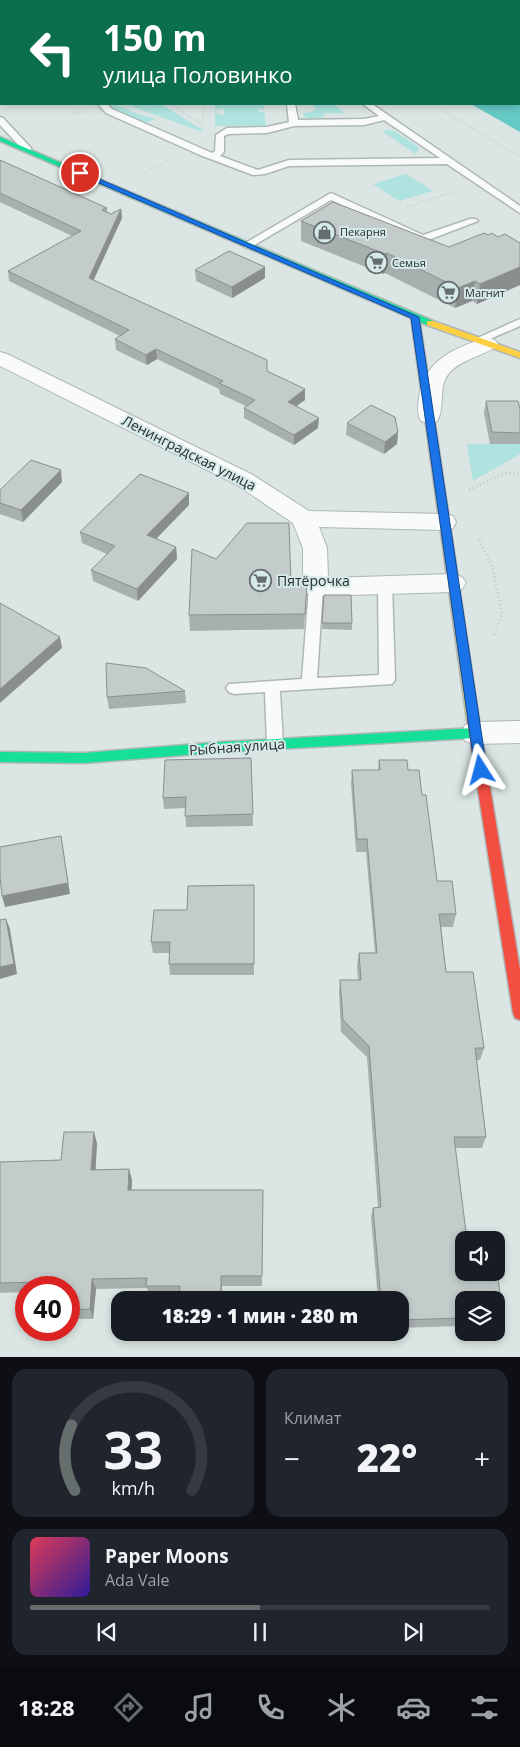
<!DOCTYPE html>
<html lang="ru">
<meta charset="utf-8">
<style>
:root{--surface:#171b24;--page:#20242c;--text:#f1f3f6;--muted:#9ea1a6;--line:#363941;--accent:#656e6d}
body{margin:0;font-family:"Open Sans",sans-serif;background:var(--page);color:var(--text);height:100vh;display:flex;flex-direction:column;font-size:19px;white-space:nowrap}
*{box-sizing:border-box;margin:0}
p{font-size:16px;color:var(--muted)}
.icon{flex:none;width:28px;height:28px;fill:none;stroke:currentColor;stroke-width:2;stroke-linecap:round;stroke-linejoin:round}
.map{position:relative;height:1357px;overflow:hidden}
.panel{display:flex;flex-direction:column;gap:12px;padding:12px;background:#0d0f14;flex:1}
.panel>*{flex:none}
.banner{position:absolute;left:0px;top:0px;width:520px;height:105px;box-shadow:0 2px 8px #0003;background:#0b6e4f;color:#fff;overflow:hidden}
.controls{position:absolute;left:455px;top:1231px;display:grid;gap:10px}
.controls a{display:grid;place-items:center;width:50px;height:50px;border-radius:10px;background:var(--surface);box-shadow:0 2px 8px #0003;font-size:25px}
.speed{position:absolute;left:15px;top:1276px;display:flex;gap:10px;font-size:25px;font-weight:700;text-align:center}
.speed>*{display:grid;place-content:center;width:65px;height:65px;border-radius:50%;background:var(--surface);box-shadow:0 2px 8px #0003;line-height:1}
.speed .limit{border:8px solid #d22;background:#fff;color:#111}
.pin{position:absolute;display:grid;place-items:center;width:42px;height:42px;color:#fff;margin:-21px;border:2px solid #fff;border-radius:50%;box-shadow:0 1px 5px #0007}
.me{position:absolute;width:55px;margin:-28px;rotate:351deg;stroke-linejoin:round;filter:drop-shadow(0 0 4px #0008)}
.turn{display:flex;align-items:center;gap:18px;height:105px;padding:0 20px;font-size:22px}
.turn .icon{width:65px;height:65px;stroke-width:2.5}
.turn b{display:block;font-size:35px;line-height:42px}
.big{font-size:38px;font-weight:800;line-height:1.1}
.panel .widget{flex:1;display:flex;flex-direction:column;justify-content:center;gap:8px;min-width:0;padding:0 18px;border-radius:15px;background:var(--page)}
.panel .dial{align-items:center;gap:0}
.dial svg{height:130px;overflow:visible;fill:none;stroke:var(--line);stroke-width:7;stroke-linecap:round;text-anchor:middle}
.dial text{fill:var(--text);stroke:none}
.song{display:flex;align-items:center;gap:15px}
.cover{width:60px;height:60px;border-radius:8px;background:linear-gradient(135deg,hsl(350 70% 55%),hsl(250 70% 35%))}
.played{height:5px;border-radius:2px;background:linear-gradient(90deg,var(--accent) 50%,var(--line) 50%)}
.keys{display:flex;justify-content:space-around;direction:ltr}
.heat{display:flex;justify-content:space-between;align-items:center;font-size:28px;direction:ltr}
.panel .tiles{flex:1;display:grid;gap:12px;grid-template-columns:1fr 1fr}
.widget:last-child{grid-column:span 2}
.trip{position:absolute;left:111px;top:1291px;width:298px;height:50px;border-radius:15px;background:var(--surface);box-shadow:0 2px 8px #0003;font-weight:800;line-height:50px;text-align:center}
.dock{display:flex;height:80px;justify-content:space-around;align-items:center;background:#090b0e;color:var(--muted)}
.dock .icon{width:35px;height:35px}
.dock .active{color:var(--accent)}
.dock b{font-size:22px;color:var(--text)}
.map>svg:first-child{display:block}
.green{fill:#afe3df}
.water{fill:#65c9c4}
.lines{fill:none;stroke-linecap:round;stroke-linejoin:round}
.lane-casing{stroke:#afb7b6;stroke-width:3}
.street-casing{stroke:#afb7b6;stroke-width:2}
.fast-casing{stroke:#afb7b6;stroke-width:3}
.slow-casing{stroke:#afb7b6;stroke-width:3}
.jam-casing{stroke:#afb7b6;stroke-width:3}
.path-far2{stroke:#c2c5c5;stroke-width:2;stroke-dasharray:0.5 2;stroke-linecap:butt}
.path-far1{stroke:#c2c5c5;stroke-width:2.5;stroke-dasharray:1 3;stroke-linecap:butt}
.path{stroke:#c2c5c5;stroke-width:3;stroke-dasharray:1 4;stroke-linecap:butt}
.lane{fill:#f9fbfb;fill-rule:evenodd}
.street{fill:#f9fbfb;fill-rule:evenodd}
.fast{fill:#16e098;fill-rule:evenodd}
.slow{fill:#ffcf43;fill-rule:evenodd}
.jam{fill:#f24e42;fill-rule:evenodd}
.wall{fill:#a8afaf}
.shaded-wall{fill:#888f8e}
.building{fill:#c3cccb;stroke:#888f8e}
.route{fill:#1a73e8;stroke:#114b97}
.labels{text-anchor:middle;stroke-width:4;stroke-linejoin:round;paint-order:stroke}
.far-poi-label{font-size:11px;fill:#262e2d;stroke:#d5eae8;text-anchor:start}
.street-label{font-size:14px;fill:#262e2d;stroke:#d5eae8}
.poi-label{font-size:14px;fill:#262e2d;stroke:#d5eae8;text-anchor:start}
</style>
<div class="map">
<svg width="520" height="1357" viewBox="0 0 520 1357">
<rect width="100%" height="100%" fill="#dae5e4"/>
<!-- green -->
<g class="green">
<path d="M 140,104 L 161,104 L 203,130 L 200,131 L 131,106 Z"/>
<path d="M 215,104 L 264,104 L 264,109 L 258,109 L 259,112 L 264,112 L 266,126 L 215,126 L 215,113 L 224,115 L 224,108 L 215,110 Z"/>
<path d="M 314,104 L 333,104 L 345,113 L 325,113 L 322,118 L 312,119 L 304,117 L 303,113 L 315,111 Z"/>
<path d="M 116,105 L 130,110 L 129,111 L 155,119 L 141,125 L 108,107 Z"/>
<path d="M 389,130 L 396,132 L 418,147 L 418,150 L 415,154 L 382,131 Z"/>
<path d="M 406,174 L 433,191 L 399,201 L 373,184 Z"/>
<path d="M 467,444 L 520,444 L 520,454 L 473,481 Z"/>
</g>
<!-- water -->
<path class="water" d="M 308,0 L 520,0 L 520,132 L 471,104 L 519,104 L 519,1 Z"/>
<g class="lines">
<defs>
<g id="lane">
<path d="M 213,0 L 222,0 L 223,1 L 214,1 Z"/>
<rect x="0" y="71" width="1" height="4"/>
<path d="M 98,104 L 107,104 L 112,109 L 212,153 L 215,151 L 216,135 L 227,128 L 267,127 L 289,122 L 287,104 L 295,104 L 298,120 L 364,119 L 379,116 L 363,104 L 372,104 L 520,206 L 520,213 L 447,164 L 289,166 L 265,174 L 253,175 L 200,155 L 106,113 ZM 384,120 L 440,158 L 289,160 L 258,170 L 220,156 L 224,152 L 224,136 L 229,134 L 267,133 L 294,126 L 364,125 Z"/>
<path d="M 0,117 L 3,118 L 31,148 L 31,152 L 25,152 L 0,125 Z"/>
<path d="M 331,193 L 423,235 L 470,219 L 476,219 L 478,221 L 423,242 L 331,200 L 251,247 L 247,248 L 242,245 Z"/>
<path d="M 520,319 L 520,326 L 483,342 L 475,342 L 473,340 Z"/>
<path d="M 385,580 L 390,582 L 392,585 L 395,680 L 392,684 L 280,691 L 283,744 L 281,748 L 275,750 L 269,748 L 267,744 L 265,692 L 234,694 L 229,692 L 226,688 L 229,684 L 302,679 L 309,587 L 311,584 L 321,584 L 323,587 L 317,678 L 379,675 L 378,585 L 380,582 Z"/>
</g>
<g id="street">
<path d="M 488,338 L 495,340 L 498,344 C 491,354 463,358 450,372 C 437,386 446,407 437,421 L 429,423 L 421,421 C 417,414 418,406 419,398 C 423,361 456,346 488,338 Z"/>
<path d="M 0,352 L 7,354 L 253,475 L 309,511 L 444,514 L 453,516 L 456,522 L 453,528 L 444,530 L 319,527 L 327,548 L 328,578 L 453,574 L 462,577 L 466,583 L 462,589 L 453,592 L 316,596 L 307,593 L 303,587 L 303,548 L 293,523 L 237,485 L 0,366 Z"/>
<path d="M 520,721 L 520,743 L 475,744 L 465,741 L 461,733 L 465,725 L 475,722 Z"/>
</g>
<g id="fast">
<path d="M 0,137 L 433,321 L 434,323 L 427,325 L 0,141 Z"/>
<path d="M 475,728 L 479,730 L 481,733 L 479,736 L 475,738 L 223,752 L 84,763 L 0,762 L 0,752 L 84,753 L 223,742 Z"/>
</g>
<g id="slow">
<path d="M 412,315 L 419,317 L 479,720 L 477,723 L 469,723 L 467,720 L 411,317 Z"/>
<path d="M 427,321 L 433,321 L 520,352 L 520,358 L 427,325 Z"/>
</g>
<path id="jam" d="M 473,716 L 477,717 L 479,720 L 520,970 L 520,1020 L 515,1018 L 513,1013 L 467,720 L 469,717 Z"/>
</defs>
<!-- lane casing -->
<use href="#lane" class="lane-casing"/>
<!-- street casing -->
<use href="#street" class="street-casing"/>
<!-- fast casing -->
<use href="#fast" class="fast-casing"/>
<!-- slow casing -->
<use href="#slow" class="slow-casing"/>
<!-- jam casing -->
<use href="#jam" class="jam-casing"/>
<!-- path-far2 -->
<g class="path-far2">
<path d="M 12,0 L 14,1"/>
<path d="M 249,0 L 251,1"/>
<path d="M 276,0 L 278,1"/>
<path d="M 170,104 L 203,125"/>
<path d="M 203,104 L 203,123"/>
<path d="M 432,104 L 520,157"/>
<path d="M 203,112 L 218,111"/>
<path d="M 71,114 L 85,111"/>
<path d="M 142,174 L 168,161"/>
<path d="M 407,207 L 453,192"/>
</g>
<!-- path-far1 -->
<g class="path-far1">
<path d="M 469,490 L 505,473 L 520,474"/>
<path d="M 479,540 L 492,565 L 502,615 L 497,627"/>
</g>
<!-- path -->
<path class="path" d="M 494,635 L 498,626"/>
<!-- lane -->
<use href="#lane" class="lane"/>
<!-- street -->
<use href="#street" class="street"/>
<!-- fast -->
<use href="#fast" class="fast"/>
<!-- slow -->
<use href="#slow" class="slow"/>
<!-- jam -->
<use href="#jam" class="jam"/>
</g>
<!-- wall -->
<g class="wall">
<path d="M 0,160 L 107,208 L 107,212 L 111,214 L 121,209 L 122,218 L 93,280 L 267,371 L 305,400 L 296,406 L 318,428 L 294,445 L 244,418 L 244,408 L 246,406 L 220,394 L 219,389 L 157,359 L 147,365 L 116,350 L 115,339 L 120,336 L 9,281 L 8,271 L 72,236 L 0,202 Z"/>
<path d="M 301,221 L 449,247 L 488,235 L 498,237 L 520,243 L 520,285 L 477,304 L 472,301 L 455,308 L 385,273 L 383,274 L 301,241 Z"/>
<path d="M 195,270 L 265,278 L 232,298 L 196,281 Z"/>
<path d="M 486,401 L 520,409 L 520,444 L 490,444 L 484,413 Z"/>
<path d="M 347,423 L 398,432 L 397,444 L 384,454 L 346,435 Z"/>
<path d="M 62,482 L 23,522 L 0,514 L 0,490 Z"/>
<path d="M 189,505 L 156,539 L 176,547 L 177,559 L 138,601 L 93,581 L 91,570 L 107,554 L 82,543 L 80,532 Z"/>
<path d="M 216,559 L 291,585 L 307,586 L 304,629 L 190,631 L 189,615 Z"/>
<path d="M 324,595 L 352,623 L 352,630 L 322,629 Z"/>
<path d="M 185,691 L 186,703 L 109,709 L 107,697 Z"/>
<path d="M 251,758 L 253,826 L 186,827 L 185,808 L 164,809 L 163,798 Z"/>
<path d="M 379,760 L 408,770 L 422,795 L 437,881 L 456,914 L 453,927 L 441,927 L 446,972 L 484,1048 L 480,1060 L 477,1060 L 486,1137 L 482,1148 L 455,1148 L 464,1272 L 501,1300 L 496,1308 L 496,1300 L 464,1300 L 462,1318 L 458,1326 L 400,1328 L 400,1300 L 378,1300 L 371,1217 L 373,1208 L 378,1208 L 367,1057 L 341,1032 L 339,992 L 340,980 L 358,980 L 357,965 L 359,953 L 375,953 L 366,852 L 356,852 L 351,783 L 352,770 L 378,770 Z"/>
<path d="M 254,885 L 254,975 L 170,975 L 169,964 L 170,953 L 153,953 L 151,942 L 187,910 Z"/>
<path d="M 97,1143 L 95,1170 L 129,1169 L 132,1180 L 131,1190 L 263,1190 L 262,1286 L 222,1286 L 222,1300 L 179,1300 L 179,1296 L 149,1296 L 147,1288 L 96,1289 L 93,1319 L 69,1319 L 69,1288 L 26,1288 L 26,1292 L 0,1293 L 0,1162 L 61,1160 Z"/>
</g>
<!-- shaded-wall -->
<g class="shaded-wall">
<path d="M 0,5 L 1,5 L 1,22 L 0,23 Z"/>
<path d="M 121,209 L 122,218 L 90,288 L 89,278 Z"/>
<path d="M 387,253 L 385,273 L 383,274 L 385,254 Z"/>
<path d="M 265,267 L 265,278 L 232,298 L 232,287 Z"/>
<path d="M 520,267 L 520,285 L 477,304 L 480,284 Z"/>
<path d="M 475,281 L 472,301 L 455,308 L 458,288 Z"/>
<path d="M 156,349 L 157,359 L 147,365 L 146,355 Z"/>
<path d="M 305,389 L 305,400 L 288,412 L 288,402 Z"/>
<path d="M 319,418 L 318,428 L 294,445 L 294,435 Z"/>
<path d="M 398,432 L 397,444 L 384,454 L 385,442 Z"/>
<path d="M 61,470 L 62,482 L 23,522 L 21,510 Z"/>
<path d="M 189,493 L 189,505 L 148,547 L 147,535 Z"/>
<path d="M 176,547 L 177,559 L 138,601 L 137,589 Z"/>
<path d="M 60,637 L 62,648 L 0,703 L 0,689 Z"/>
<path d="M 61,836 L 70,894 L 5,907 L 2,896 Z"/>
<path d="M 6,919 L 10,929 L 17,974 L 0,979 L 0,967 Z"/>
<path d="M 94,1132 L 97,1143 L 95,1181 L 91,1170 Z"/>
<path d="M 129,1169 L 132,1180 L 131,1201 L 128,1190 Z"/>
<path d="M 221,1276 L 222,1300 L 221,1300 Z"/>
<path d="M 92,1279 L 96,1289 L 93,1319 L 90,1309 Z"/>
</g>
<!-- building -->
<g class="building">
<path d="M 86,0 L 190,0 L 190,1 L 85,1 Z"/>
<path d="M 0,160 L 107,208 L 102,210 L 111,214 L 121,209 L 89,278 L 267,360 L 267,371 L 305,389 L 288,402 L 319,418 L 294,435 L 244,408 L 255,400 L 219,383 L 223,381 L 156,349 L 146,355 L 115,339 L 129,330 L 8,271 L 81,231 L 0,193 Z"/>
<path d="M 333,202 L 449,247 L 484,233 L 488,235 L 492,233 L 498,237 L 505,234 L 520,243 L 520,267 L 480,284 L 475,281 L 458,288 L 387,253 L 385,254 L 301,221 Z"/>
<path d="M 229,251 L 265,267 L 232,287 L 195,270 Z"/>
<path d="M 486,401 L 518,401 L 520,409 L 520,433 L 492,432 Z"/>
<path d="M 371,405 L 395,417 L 398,432 L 385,442 L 347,423 Z"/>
<path d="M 31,460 L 61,470 L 21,510 L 0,503 L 0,490 Z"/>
<path d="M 140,474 L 189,493 L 147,535 L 176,547 L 137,589 L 91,570 L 115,546 L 80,532 Z"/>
<path d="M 247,523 L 289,523 L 291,585 L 307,586 L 305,614 L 189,615 L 192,549 L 216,559 Z"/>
<path d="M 324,595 L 351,595 L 352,623 L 322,623 Z"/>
<path d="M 0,603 L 60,637 L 0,689 Z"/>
<path d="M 106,663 L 146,668 L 185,691 L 107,697 Z"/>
<path d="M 251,758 L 253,814 L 185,816 L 186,797 L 163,798 L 165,760 Z"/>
<path d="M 379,760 L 407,760 L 408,770 L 419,770 L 422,795 L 426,795 L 437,881 L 452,881 L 456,914 L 439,914 L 446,972 L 473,972 L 484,1048 L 475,1048 L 486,1137 L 454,1137 L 467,1240 L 464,1240 L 464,1272 L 496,1272 L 496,1265 L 501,1300 L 464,1300 L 464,1312 L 462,1318 L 400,1320 L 400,1300 L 381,1300 L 373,1208 L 381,1207 L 369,1046 L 343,1020 L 340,980 L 361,980 L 359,953 L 377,953 L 367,839 L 357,839 L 352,770 L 380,770 Z"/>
<path d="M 61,836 L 68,883 L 2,896 L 0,877 L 0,847 Z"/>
<path d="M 254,885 L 254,964 L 169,964 L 170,942 L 151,942 L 154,910 L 187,910 L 188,886 Z"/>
<path d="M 6,919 L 14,964 L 0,967 L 0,920 Z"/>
<path d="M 64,1132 L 94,1132 L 91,1170 L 129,1169 L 128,1190 L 263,1190 L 262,1276 L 221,1276 L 221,1300 L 179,1300 L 180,1286 L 146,1286 L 147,1278 L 92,1279 L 90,1309 L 69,1310 L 69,1288 L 48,1288 L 48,1282 L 0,1283 L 0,1162 L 61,1160 Z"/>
</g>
<!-- route -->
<path class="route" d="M 78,172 L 83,172 L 419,317 L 487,770 L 485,774 L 477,774 L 475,770 L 411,318 L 78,174 Z"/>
<!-- icons -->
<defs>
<symbol id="shop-ring" viewBox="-11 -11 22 22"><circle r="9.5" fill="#d5eae8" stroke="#656e6d" stroke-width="1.5"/><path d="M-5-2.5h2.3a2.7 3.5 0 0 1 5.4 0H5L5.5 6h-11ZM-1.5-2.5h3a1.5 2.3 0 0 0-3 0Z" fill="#656e6d"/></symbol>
<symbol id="supermarket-ring" viewBox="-11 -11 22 22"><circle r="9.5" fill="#d5eae8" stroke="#656e6d" stroke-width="1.5"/><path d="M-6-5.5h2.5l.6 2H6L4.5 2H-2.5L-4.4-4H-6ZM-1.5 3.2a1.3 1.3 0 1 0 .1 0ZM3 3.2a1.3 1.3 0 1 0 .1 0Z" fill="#656e6d"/></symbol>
</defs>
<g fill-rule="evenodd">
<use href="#shop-ring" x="312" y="220" width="25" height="25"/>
<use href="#supermarket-ring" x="364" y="250" width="25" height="25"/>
<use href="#supermarket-ring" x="436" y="280" width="25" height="25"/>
<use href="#supermarket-ring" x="248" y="568" width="25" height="25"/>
</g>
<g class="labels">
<!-- far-poi labels -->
<g class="far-poi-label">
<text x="340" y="236">Пекарня</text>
<text x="392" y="267">Семья</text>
<text x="465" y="297">Магнит</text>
</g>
<!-- street labels -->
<g class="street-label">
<text transform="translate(189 453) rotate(27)" y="5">Ленинградская улица</text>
<text transform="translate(237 747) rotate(-4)" y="5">Рыбная улица</text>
</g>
<!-- poi labels -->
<g class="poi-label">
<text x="277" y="586">Пятёрочка</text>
</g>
</g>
</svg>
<div class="controls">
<a><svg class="icon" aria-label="sound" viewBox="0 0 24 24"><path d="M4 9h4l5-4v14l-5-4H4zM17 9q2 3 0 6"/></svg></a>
<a><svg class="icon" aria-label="layers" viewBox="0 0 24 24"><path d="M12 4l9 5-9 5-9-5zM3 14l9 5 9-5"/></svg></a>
</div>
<div class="speed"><div class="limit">40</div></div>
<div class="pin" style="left:80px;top:173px;background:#d93025"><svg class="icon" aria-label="arrive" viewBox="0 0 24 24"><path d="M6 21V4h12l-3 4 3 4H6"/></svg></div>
<svg class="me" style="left:481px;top:770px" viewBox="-20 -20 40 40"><path d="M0-17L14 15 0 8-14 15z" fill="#1a73e8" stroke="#fff" stroke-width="4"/></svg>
<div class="trip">18:29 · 1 мин · 280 m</div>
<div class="banner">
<div class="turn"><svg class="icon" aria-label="left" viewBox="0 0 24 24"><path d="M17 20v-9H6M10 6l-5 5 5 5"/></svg><div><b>150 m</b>улица Половинко</div></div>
</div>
</div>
<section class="panel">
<div class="tiles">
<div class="widget dial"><svg viewBox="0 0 100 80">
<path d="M14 69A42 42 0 1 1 86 69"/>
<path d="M14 69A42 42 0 0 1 12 29" stroke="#656e6d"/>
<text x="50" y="56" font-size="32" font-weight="700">33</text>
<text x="50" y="72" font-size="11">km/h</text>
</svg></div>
<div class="widget"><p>Климат</p>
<div class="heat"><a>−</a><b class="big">22°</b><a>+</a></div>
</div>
<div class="widget">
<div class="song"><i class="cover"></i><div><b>Paper Moons</b><p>Ada Vale</p></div></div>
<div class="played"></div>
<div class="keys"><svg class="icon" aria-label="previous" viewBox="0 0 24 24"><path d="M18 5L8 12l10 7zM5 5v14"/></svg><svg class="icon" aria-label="pause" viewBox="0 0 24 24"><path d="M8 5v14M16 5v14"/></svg><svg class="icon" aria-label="next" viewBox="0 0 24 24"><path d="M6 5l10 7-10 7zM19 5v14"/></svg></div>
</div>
</div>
</section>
<nav class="dock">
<b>18:28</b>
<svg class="icon active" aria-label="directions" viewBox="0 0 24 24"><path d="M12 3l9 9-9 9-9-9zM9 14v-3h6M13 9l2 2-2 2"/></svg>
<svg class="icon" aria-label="music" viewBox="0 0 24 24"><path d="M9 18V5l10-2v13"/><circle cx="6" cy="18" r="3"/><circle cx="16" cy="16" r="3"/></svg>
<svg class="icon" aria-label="phone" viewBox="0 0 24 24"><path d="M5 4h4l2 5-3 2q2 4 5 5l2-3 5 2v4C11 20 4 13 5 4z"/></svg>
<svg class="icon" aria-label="climate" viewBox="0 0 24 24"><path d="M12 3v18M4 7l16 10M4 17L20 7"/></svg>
<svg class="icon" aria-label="car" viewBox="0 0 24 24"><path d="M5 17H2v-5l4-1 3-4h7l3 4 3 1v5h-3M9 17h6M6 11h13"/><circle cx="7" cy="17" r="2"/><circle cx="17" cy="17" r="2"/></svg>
<svg class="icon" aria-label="filters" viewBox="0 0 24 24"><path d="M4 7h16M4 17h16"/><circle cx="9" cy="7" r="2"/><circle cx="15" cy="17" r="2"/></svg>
</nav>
